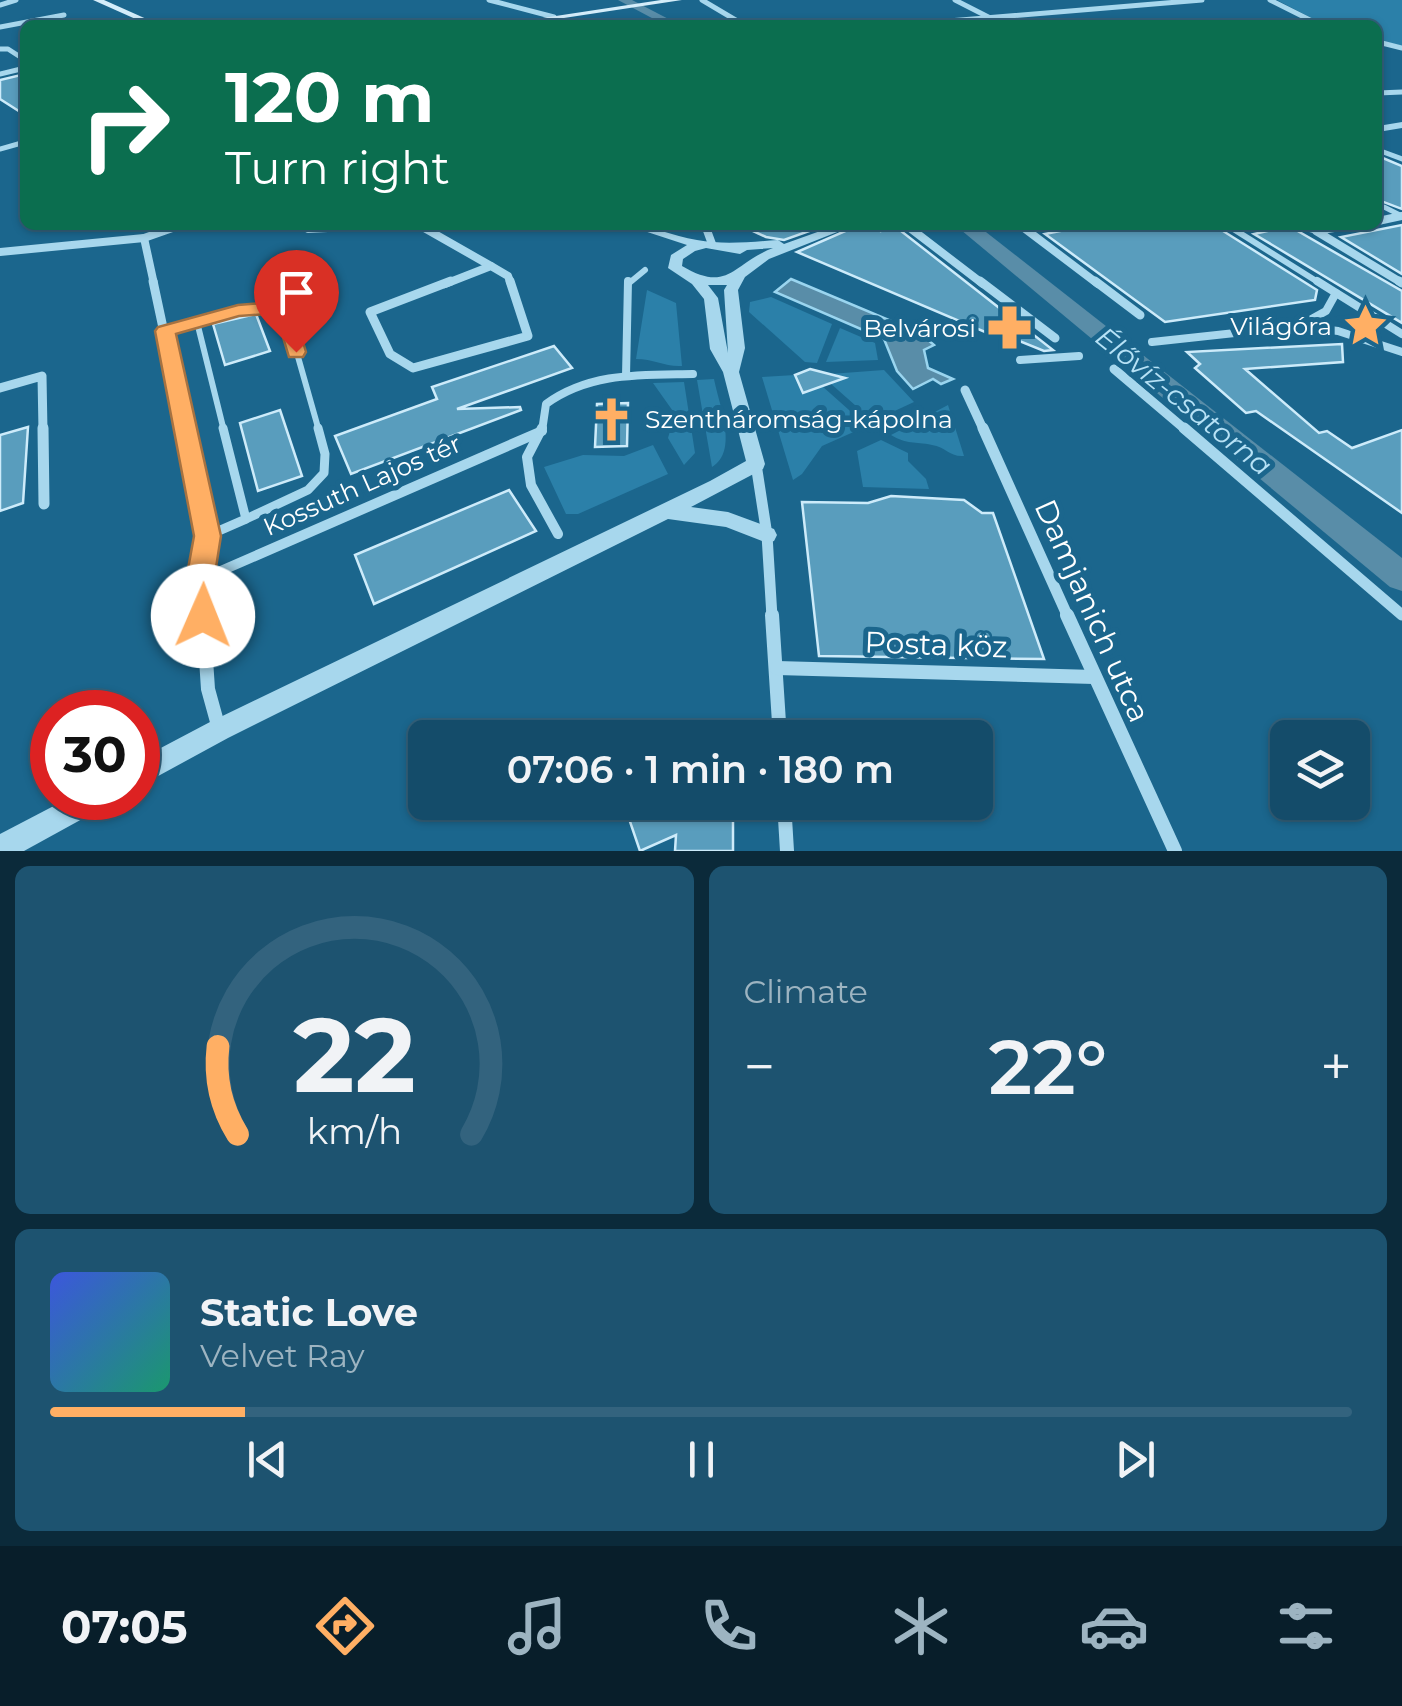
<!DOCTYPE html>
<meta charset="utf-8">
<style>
:root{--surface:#144c6a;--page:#1d5370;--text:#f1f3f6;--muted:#9db4c1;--line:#33637e;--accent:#ffaf64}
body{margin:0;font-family:Montserrat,sans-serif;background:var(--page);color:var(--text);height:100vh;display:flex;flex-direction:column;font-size:38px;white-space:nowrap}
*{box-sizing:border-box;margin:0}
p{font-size:32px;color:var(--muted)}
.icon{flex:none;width:55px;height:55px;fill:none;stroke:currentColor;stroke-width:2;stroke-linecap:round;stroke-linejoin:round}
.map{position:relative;height:851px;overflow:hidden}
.side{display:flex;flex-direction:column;gap:15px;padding:15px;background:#0b2a3a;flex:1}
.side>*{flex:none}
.guide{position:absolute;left:20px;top:20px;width:1362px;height:210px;border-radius:15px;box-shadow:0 2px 8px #0004,0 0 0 2px var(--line);background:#0b6e4f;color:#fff;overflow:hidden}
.buttons{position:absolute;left:1270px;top:720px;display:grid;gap:20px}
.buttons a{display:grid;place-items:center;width:100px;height:100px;border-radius:15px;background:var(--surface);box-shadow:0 2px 8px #0004,0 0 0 2px var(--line);font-size:50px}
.speed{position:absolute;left:30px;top:690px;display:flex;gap:20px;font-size:50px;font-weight:700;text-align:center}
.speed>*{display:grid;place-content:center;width:130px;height:130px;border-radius:50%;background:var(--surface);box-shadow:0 2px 8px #0004,0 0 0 2px var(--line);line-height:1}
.speed .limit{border:15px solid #d22;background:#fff;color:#111}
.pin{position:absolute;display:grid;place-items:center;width:85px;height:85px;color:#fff;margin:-102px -42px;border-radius:50% 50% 50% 0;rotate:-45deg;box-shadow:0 0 10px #0007}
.pin .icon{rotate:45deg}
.me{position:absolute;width:110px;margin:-55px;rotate:1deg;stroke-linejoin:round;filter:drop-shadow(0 0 8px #0008)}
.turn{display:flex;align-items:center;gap:35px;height:210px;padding:0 40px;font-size:45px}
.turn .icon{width:130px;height:130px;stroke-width:2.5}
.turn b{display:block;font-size:70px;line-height:85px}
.big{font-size:75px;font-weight:600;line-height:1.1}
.side .widget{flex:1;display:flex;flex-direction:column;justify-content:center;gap:15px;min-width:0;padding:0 35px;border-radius:15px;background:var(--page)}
.side .dial{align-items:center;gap:0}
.dial svg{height:260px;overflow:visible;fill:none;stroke:var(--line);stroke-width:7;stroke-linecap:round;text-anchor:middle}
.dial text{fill:var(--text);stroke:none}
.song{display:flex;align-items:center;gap:30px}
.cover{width:120px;height:120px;border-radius:15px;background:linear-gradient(135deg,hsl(230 70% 55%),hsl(160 70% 35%))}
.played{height:10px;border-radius:5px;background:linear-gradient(90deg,var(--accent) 15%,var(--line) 15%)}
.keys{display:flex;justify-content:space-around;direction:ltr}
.heat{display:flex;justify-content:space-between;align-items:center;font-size:55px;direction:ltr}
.side .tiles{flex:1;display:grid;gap:15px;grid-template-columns:1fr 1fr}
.widget:last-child{grid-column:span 2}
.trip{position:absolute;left:408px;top:720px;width:585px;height:100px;border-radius:15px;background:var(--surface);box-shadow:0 2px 8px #0004,0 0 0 2px var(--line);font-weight:600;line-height:100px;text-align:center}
.dock{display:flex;height:160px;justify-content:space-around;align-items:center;background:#081e2a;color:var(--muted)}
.dock .icon{width:70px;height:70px}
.dock .on{color:var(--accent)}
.dock b{font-size:45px;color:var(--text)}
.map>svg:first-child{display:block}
.green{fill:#2b80a9}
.water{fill:#598da8;stroke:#9ad5ef;stroke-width:2.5}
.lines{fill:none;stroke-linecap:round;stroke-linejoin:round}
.canal{fill:#598da8;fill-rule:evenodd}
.building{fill:#599dbd;stroke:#cdebfa;stroke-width:2.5}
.service-far2{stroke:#a7d7ed;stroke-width:5}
.service-far1{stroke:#a7d7ed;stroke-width:6}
.service{stroke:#a7d7ed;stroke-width:9}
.pedestrian-far2{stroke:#a7d7ed;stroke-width:6}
.pedestrian-far1{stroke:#a7d7ed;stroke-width:8}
.pedestrian{stroke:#a7d7ed;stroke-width:10}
.minor-far4{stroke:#a7d7ed;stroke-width:5}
.minor-far3{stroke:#a7d7ed;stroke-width:8}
.minor-far2{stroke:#a7d7ed;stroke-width:9}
.minor-far1{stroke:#a7d7ed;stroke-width:11}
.minor{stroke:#a7d7ed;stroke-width:14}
.tertiary{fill:#a7d7ed;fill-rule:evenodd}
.secondary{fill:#d4edfa;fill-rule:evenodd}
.route{fill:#ffaf64;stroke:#a67241;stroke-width:2.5}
.labels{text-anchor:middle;stroke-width:10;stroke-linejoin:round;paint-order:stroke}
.poi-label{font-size:25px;fill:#fff;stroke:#1b668d;text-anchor:end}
.street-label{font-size:25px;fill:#fff;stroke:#1b668d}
.water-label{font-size:28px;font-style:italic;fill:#b7e2f6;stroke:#1b668d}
.near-street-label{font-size:30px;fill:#fff;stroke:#1b668d}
</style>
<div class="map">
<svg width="1402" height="851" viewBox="0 0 1402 851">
<rect width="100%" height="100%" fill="#1b668d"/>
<!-- green -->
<g class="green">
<path d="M 1277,0 L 1402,0 L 1402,46 L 1378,40 L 1378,25 L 1325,25 Z"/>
<path d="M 647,290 L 676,303 L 682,366 C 665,367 654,359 636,359 Z"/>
<path d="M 771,297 L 832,324 L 817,363 L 805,362 L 749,312 L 750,302 Z"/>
<path d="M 840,328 L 875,343 L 878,360 L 826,362 Z"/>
<path d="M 884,370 L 914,402 L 873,421 L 830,383 L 830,374 Z"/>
<path d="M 795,375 L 803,393 L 822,386 L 867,426 L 822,446 L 802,474 L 793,480 L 762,377 Z"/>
<path d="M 714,379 C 719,405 739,451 712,467 L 697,380 Z"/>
<path d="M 684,382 L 695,453 L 684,465 L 668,438 L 675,414 L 653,383 Z"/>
<path d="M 948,405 L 964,456 C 949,457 946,447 932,445 C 914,441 908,445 891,435 Z"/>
<path d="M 881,440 L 908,453 L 908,461 L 926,479 L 929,489 L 863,487 L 857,451 Z"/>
<path d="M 653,445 L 668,474 L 578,514 L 566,514 L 544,467 L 583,455 L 624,456 Z"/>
</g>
<!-- water -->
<path class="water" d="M 791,279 L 920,333 L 934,345 L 924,350 L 928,368 L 953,379 L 941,384 L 933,379 L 913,389 L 897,371 L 884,339 L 775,292 Z"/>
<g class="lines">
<!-- canal -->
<g class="canal">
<path d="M 618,0 L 632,0 L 680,25 L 665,25 Z"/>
<path d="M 955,225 L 977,225 L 1402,558 L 1402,591 L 1390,587 Z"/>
</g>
</g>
<!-- building -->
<g class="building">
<path d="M 25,74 L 25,115 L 0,99 L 0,80 Z"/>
<path d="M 1378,156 L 1402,166 L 1402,209 L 1378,200 Z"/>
<path d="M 740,225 L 826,225 L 784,240 L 766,237 Z"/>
<path d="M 859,225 L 880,225 L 881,231 L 896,227 L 1053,350 L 1044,351 L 995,331 L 992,335 L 797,252 Z"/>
<path d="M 1090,225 L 1220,225 L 1223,231 L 1317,290 L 1315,300 L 1165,322 L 1045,234 Z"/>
<path d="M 1402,225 L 1402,274 L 1341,237 Z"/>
<path d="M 1289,226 L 1402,291 L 1402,323 L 1254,234 Z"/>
<path d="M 256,314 L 270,351 L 225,365 L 213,324 Z"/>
<path d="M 1342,344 L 1343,362 L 1245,369 L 1319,433 L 1327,431 L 1352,448 L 1402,430 L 1402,513 L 1256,411 L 1246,413 L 1195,368 L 1200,364 L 1187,352 Z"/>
<path d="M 554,346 L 572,368 L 457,409 L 520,407 L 521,410 L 351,474 L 335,436 L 437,399 L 432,387 Z"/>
<path d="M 810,369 L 845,378 L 803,393 L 795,375 Z"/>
<path d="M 628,403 L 627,446 L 595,447 L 597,404 Z"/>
<path d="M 280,410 L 302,476 L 258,491 L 240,423 Z"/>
<path d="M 28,427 L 23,503 L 0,511 L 0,435 Z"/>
<path d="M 509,490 L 536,531 L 374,604 L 355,555 Z"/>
<path d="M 891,496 L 964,500 L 982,513 L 993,513 L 1044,659 L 819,656 L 802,502 L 868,503 Z"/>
<path d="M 637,802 L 733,802 L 733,851 L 675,851 L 676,835 L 640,851 L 625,807 Z"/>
</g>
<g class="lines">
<!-- service-far2 -->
<path class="service-far2" d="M 1384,207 L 1402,216"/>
<!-- service-far1 -->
<g class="service-far1">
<path d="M 197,322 L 224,431"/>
<path d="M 165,331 C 200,320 254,292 287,318 L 319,431"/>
</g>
<!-- service -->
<g class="service">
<path d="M 246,519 L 308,490 L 324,473 L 325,454 L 318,428"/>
<path d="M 207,536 L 246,519 L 223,428"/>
</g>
<!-- pedestrian-far2 -->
<g class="pedestrian-far2">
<path d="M 1227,225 L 1321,284"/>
<path d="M 1296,225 L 1316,231"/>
<path d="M 1236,229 L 1276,225"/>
<path d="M 628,284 L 645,270"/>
</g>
<!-- pedestrian-far1 -->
<g class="pedestrian-far1">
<path d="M 1317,281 L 1402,334"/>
<path d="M 1299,326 L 1326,311 L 1336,293"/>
<path d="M 1152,342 L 1299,326 L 1338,331 L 1402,352"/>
<path d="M 1020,360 L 1079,356"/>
<path d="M 626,376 L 628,281"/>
<path d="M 542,431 L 546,404 C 590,372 641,375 693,374"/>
</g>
<!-- pedestrian -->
<g class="pedestrian">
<path d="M 542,428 L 527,457 L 531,485 L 558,534"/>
<path d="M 200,580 L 542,431"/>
</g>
<!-- minor-far4 -->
<g class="minor-far4">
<path d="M 489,0 L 554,17"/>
<path d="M 702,0 L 744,25"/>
<path d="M 955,0 L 1004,25"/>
<path d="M 1270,0 L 1320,25"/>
<path d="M 0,5 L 16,0"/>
<path d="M 900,25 L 1202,0"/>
<path d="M 0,27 L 64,15"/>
<path d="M 1378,42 L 1402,48"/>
<path d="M 0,49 L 8,49 L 25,60"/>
<path d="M 0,74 L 25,68"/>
<path d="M 1378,93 L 1402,92"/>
<path d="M 0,149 L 25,142"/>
<path d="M 1378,150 L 1402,159"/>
</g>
<!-- minor-far3 -->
<g class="minor-far3">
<path d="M 1378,221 L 1402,216"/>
<path d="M 302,225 L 308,229 L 387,225"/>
<path d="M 419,225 L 491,266"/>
<path d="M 705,225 L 712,244"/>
<path d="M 906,225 L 983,284"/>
<path d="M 1020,225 L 1098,284"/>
<path d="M 1352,225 L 1316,231 L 1402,283"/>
<path d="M 144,238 L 154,284"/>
<path d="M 0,252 L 144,238 L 181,225"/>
<path d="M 445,284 L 491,266 L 508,276 L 511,284"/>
</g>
<!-- minor-far2 -->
<g class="minor-far2">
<path d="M 153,281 L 185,431"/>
<path d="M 451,281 L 370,312 L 390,354 L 413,368 L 528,336 L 510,281"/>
<path d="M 980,281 L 1055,338"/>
<path d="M 1095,281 L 1140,315"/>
<path d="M 1399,281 L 1402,283"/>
<path d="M 1114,369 L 1187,431"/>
<path d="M 0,388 L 42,376 L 43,431"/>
<path d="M 965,390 L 984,431"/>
</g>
<!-- minor-far1 -->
<g class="minor-far1">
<path d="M 43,428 L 44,504"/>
<path d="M 184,428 L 207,536 L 200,580 L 203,617"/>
<path d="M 983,428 L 1068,617"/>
<path d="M 1184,428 L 1402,615"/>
<path d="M 756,464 L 767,535 L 772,617"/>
</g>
<!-- minor -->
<g class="minor">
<path d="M 203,615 L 208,689 L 219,729"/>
<path d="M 772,615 L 780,738"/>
<path d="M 1067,615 L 1175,851"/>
<path d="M 777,668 L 1094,677"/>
<path d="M 784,802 L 787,851"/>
</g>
<!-- tertiary -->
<g class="tertiary">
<path d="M 1402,122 L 1402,128 L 1378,132 L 1378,126 Z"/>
<path d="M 626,225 C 651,225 672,236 697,240 C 723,245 751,242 778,240 L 784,244 L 837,225 L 855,225 L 769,259 L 745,277 L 738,290 L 745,348 L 739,372 L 765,464 L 763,469 L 691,507 L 728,512 L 774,529 L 777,535 L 774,541 L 767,543 L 726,527 L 668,519 L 228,738 L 138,787 L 138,760 L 210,722 L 710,481 L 746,461 L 723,372 L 710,349 L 704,299 L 692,284 L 668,268 L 671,255 L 687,245 ZM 706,248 L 740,254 L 747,250 L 773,248 C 733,263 729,294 682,266 L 683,259 L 695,251 ZM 708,285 L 727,285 L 724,290 L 728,353 L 718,298 Z"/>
<path d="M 69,798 L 108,798 L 104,807 L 24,851 L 0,851 L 0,834 Z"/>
</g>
<!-- secondary -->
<g class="secondary">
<path d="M 93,0 L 104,0 L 160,25 L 149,25 Z"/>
<path d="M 661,0 L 682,0 L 518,25 L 496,25 Z"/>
</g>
</g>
<!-- route -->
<path class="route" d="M 273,302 L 296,318 L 306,352 L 303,357 L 289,357 L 278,321 L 269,314 L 239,316 L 176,334 L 221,536 L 214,580 L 217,616 L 213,625 L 203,629 L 193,625 L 186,580 L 194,536 L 155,331 L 158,327 L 238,305 Z"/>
<!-- icons -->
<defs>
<symbol id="sight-bare" viewBox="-9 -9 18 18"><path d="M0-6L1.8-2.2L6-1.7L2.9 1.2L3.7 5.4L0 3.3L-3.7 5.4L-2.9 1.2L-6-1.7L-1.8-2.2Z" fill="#ffaf64" stroke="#1b668d" stroke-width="2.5" paint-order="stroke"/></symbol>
<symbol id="pharmacy-bare" viewBox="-9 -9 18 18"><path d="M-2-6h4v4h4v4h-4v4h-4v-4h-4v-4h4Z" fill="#ffaf64" stroke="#1b668d" stroke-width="2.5" paint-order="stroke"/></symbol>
<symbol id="church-bare" viewBox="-9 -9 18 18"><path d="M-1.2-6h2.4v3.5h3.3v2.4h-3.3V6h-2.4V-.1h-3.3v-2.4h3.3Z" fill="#ffaf64" stroke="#1b668d" stroke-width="2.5" paint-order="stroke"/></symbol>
</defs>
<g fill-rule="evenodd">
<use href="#sight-bare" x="1334" y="294" width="63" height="63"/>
<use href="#pharmacy-bare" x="978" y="296" width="63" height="63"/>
<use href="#church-bare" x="580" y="388" width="63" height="63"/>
</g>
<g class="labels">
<!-- poi labels -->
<g class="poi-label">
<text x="1332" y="335">Világóra</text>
<text x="976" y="337">Belvárosi</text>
<text x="645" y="428" text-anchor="start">Szentháromság-kápolna</text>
</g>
<!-- street labels -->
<g class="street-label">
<text transform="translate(362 485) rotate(-24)" y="9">Kossuth Lajos tér</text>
</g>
<!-- water labels -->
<g class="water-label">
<text transform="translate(1184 401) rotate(39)" y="10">Élővíz-csatorna</text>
</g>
<!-- near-street labels -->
<g class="near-street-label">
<text transform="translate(1092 611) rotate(66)" y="10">Damjanich utca</text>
<text transform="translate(936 645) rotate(2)" y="10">Posta köz</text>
</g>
</g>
</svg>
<div class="buttons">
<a><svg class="icon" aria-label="layers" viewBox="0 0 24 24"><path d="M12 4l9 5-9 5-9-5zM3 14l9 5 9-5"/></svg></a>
</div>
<div class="speed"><div class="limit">30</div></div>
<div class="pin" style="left:296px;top:352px;background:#d93025"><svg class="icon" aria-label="arrive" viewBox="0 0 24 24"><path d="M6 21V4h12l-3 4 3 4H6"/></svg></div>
<svg class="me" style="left:203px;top:616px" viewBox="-20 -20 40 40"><circle r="19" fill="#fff"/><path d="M0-13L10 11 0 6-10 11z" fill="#ffaf64"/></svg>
<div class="trip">07:06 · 1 min · 180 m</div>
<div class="guide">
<div class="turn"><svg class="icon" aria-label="right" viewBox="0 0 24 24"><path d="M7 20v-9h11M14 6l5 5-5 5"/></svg><div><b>120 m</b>Turn right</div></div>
</div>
</div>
<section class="side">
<div class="tiles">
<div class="widget dial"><svg viewBox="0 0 100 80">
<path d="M14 69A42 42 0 1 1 86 69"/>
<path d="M14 69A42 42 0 0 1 8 42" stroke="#ffaf64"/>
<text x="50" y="56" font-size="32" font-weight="700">22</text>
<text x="50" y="72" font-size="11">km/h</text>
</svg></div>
<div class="widget"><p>Climate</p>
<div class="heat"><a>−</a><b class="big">22°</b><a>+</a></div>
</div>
<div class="widget">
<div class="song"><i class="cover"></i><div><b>Static Love</b><p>Velvet Ray</p></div></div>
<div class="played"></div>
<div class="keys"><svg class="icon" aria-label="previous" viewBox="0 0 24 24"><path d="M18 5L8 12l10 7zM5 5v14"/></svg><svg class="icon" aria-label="pause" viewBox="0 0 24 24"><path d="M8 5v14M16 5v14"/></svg><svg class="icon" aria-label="next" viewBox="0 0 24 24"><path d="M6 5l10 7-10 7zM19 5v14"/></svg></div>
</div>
</div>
</section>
<nav class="dock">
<b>07:05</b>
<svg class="icon on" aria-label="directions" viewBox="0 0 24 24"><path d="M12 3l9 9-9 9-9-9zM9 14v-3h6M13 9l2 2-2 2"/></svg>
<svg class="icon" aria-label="music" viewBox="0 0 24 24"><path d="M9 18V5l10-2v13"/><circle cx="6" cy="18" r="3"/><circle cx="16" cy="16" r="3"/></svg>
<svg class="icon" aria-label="phone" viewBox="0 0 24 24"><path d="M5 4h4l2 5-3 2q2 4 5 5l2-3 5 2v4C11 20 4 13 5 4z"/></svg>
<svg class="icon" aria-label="climate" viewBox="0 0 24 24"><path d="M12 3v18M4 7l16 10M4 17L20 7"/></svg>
<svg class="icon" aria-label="car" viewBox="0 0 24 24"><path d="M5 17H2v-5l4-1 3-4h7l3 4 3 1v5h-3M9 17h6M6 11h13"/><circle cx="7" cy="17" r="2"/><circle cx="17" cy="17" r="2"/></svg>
<svg class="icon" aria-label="filters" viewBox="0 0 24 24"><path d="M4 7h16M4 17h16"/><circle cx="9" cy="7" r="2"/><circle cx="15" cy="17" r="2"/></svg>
</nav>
